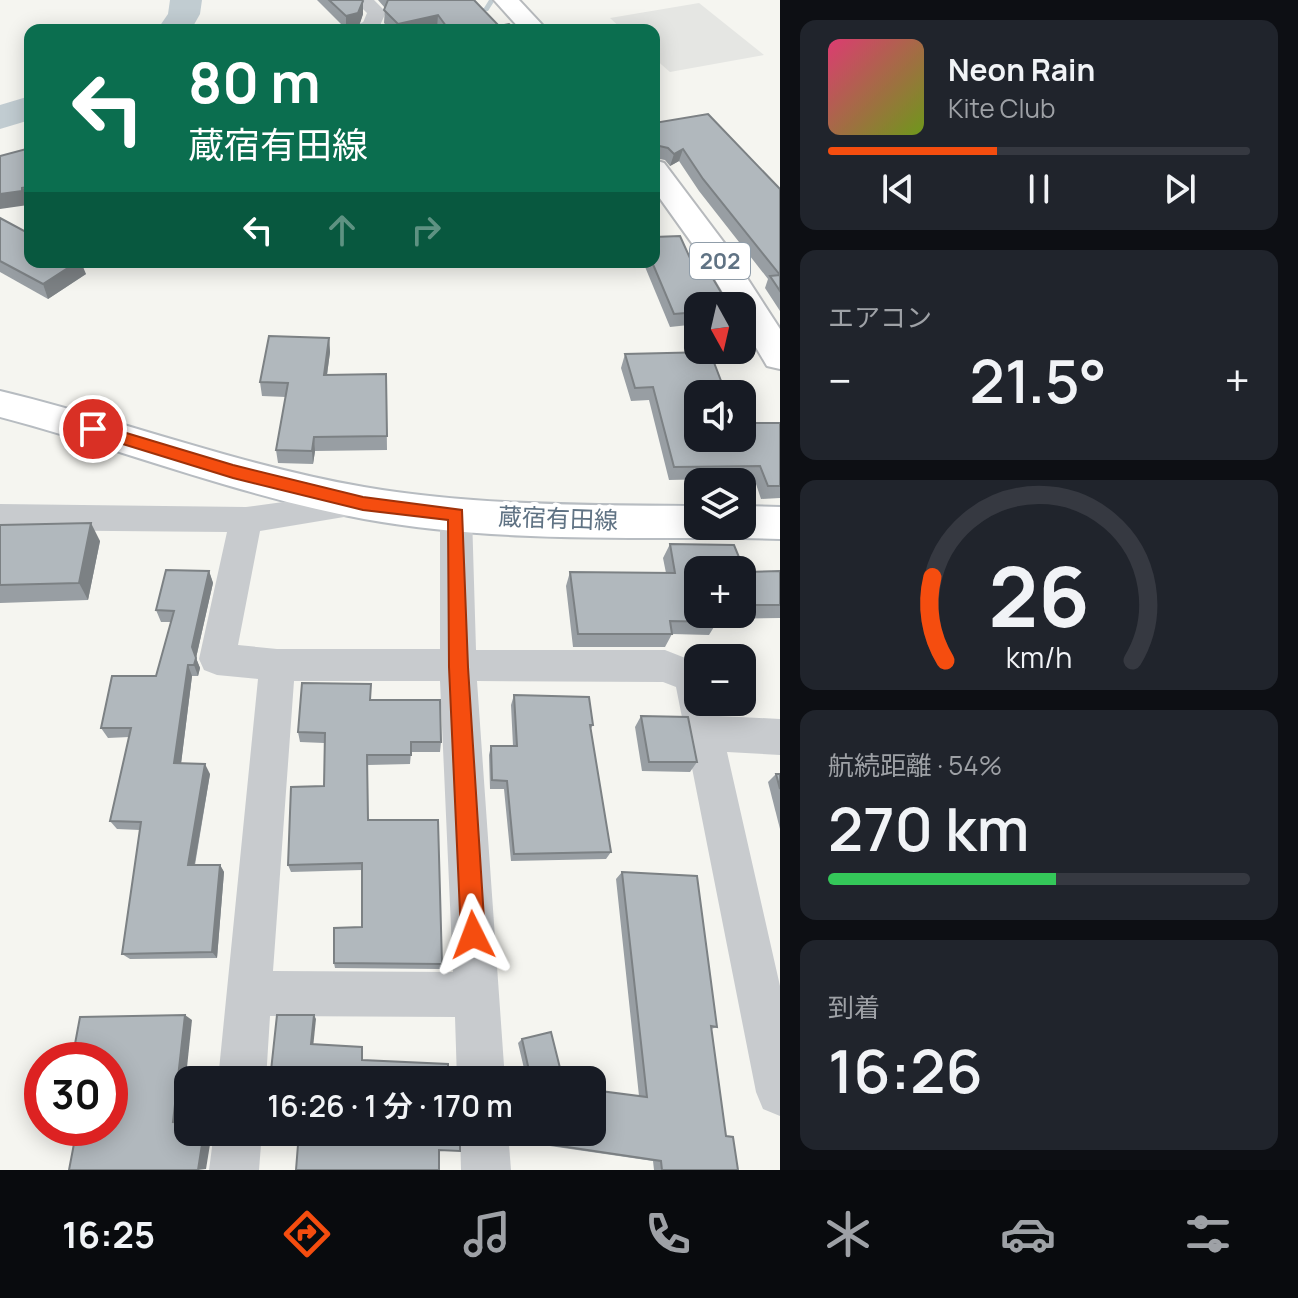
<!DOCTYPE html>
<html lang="ja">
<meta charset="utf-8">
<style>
:root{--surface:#171b24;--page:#20242c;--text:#f1f3f6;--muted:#9ea1a6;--line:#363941;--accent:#f54d0f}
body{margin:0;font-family:Manrope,"Noto Sans JP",sans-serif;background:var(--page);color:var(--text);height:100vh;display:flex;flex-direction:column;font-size:30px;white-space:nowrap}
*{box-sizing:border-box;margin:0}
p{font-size:26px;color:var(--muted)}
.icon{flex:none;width:44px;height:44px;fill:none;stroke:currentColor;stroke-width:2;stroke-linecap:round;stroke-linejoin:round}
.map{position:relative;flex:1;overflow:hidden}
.panel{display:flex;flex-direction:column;gap:20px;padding:20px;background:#0d0f14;width:518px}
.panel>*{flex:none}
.guide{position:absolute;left:24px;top:24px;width:636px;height:244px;border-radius:16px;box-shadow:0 4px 20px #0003;background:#0b6e4f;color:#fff;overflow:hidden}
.needle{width:52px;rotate:172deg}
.buttons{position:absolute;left:684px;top:292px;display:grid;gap:16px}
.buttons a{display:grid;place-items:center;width:72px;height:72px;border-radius:16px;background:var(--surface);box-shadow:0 4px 20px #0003;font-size:40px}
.speed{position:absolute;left:24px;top:1042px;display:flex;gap:16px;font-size:40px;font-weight:700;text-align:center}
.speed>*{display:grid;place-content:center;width:104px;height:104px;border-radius:50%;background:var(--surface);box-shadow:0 4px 20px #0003;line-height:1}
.speed .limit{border:12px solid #d22;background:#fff;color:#111}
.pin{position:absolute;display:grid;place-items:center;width:68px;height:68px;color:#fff;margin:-34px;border:4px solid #fff;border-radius:50%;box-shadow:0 2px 8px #0007}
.me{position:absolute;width:88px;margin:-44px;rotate:357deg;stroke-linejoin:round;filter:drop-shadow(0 0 6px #0008)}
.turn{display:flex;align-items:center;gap:28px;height:168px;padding:0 32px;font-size:36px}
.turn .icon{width:104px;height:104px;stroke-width:2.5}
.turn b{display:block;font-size:56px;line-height:68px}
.lanes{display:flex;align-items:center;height:76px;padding:0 32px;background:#0003;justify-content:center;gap:40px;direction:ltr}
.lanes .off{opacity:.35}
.big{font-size:60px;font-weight:600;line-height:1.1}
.panel .widget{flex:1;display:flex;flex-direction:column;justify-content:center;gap:12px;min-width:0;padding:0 28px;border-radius:16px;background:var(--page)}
.panel .dial{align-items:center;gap:0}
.dial svg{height:208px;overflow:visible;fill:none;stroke:var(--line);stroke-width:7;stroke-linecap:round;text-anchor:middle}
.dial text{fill:var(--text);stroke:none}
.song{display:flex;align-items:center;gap:24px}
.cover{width:96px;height:96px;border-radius:12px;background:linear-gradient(135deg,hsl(340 70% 55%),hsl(80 70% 35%))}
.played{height:8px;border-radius:4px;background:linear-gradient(90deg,var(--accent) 40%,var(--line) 40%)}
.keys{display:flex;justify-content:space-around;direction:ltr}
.heat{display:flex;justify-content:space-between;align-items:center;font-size:44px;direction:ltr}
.charge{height:12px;border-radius:6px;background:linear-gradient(90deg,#34c759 54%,var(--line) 0)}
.trip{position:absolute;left:174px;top:1066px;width:432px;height:80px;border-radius:16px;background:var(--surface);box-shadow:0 4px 20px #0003;font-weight:600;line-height:80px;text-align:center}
.tabs{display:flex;height:128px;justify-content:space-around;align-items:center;background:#090b0e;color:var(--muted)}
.tabs .icon{width:56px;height:56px}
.tabs .active{color:var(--accent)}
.tabs b{font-size:36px;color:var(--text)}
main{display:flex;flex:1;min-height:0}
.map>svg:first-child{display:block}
.built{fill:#e5e6e3}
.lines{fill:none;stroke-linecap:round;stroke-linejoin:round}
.stream{fill:#c1ccd1;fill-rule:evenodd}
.river{fill:#c1ccd1;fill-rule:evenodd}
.secondary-casing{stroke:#b7bcc1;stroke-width:4}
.highway-casing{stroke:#b7babd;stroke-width:4}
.street{fill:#c8cbce;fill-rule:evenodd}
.secondary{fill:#fff;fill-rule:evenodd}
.highway{fill:#fff;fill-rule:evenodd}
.wall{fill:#989ea3;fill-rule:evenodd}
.shaded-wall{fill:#7c8184}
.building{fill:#b1b8bd;stroke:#7c8184;stroke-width:2}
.route{fill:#f54d0f;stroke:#9f320a;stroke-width:2}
.labels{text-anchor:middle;stroke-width:8;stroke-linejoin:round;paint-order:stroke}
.shield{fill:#fff;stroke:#909da9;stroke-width:2}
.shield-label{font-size:22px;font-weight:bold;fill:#607384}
.street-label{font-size:24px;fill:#607384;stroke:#fff}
</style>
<main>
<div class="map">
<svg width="780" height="1170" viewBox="0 0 780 1170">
<rect width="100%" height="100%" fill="#f5f5f0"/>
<!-- built -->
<path class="built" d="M 699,3 L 764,55 L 670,72 L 654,58 L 654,30 L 623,30 L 610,18 Z"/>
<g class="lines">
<!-- stream -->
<g class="stream">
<path d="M 489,0 L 495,0 L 488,11 L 471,12 L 468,10 L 471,8 L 484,8 Z"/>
<path d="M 370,19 L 375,20 L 353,30 L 345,30 Z"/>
</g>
<!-- river -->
<g class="river">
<path d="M 170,0 L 202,0 L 200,14 L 191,30 L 157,30 L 168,14 Z"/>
<path d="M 30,96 L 30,120 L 0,129 L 0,105 Z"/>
</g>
<defs>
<g id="secondary">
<path d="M 0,391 C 122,420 241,466 364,487 C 474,506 587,505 698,506 L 698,526 L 717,526 L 713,534 L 698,538 C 587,538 474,539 364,519 C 240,496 122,449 0,417 Z"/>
<path d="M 742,506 L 780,507 L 780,539 L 742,538 L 727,534 L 723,526 L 742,526 Z"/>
</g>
<g id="highway">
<path d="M 494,0 L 519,0 L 547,30 L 521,30 Z"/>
<path d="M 654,160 L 664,163 L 725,244 L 780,329 L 780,369 L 767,366 L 742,324 L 742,306 L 731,306 L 699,253 L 654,190 Z"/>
</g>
</defs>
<!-- secondary casing -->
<use href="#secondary" class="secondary-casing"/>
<!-- highway casing -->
<use href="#highway" class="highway-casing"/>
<!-- street -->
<g class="street">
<path d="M 354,0 L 374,0 L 386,12 L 378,30 L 360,30 L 367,13 Z"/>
<path d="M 363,491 L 374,494 L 379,503 L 374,512 L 260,531 L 238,645 L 277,649 L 440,649 L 440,515 L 445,506 L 456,502 L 467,506 L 472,515 L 476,650 L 665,650 L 698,663 L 698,702 L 716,702 L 719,716 L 780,719 L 780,755 L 727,752 L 780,986 L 780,1116 L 763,1109 L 756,1092 L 676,687 L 663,682 L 477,681 L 505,1080 L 457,1080 L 455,1017 L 270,1016 L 266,1080 L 218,1080 L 258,679 L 217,675 L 204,670 L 199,659 L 227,532 L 0,530 L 0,504 L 246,507 ZM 294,681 L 440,681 L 453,972 L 273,971 Z"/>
<path d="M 214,1132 L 262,1132 L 259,1170 L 209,1170 Z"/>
<path d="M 460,1132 L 508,1132 L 511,1170 L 461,1170 Z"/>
</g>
<!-- secondary -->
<use href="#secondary" class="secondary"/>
<!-- highway -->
<use href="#highway" class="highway"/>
</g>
<!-- wall -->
<g class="wall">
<path d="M 317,0 L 362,0 L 363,14 L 359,26 L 346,29 Z"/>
<path d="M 378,0 L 474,0 L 499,26 L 516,30 L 439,30 L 437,28 L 428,30 L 391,30 L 384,23 L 385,8 Z"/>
<path d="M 654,123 L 780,189 L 780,311 L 765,288 L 768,279 L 699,191 L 679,161 L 670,166 L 665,160 L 655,158 Z"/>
<path d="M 0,218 L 86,274 L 48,299 L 0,272 Z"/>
<path d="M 643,262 L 654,262 L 698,306 L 698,324 L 670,327 Z"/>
<path d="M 329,338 L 330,352 L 327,375 L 386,374 L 387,450 L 315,451 L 313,464 L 278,463 L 276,450 L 286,397 L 262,396 L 260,382 Z"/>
<path d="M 625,354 L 698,438 L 780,423 L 780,498 L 761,499 L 754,478 L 669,480 L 649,400 L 631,401 L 621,368 Z"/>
<path d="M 0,525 L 100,541 L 88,600 L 0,603 Z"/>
<path d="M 670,544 L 734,545 L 745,572 L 780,571 L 780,618 L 716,619 L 717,622 L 709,635 L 672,634 L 665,647 L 573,647 L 566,586 L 570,572 L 666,573 L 663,558 ZM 698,570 L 742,570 L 742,614 L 698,614 Z"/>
<path d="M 209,571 L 213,583 L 196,658 L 200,668 L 198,676 L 192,676 L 181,763 L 210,774 L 195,865 L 220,865 L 224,872 L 217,958 L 130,959 L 122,954 L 140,830 L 117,829 L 110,821 L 129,737 L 108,738 L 101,728 L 156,676 L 171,622 L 161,622 L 156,610 Z"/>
<path d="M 514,695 L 593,725 L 590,730 L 611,852 L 606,859 L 511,861 L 504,789 L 490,789 L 489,755 L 491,746 L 513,746 L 511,705 Z"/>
<path d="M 371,700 L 441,742 L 440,752 L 411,752 L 410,764 L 368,765 L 368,820 L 442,964 L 440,969 L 335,968 L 334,963 L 362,927 L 362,870 L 291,872 L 288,865 L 324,786 L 324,743 L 300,742 L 298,732 Z"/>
<path d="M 641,716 L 697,762 L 690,772 L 642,771 L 635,727 Z"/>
<path d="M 776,774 L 780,774 L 780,829 L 768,782 Z"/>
<path d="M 622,872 L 717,1027 L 711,1029 L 726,1136 L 738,1170 L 654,1170 L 653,1161 L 536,1144 L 536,1132 L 592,1132 L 639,1096 L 616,879 Z"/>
<path d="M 522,1039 L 563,1080 L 537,1080 L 537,1075 L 526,1077 L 518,1043 Z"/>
</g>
<!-- shaded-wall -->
<g class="shaded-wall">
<path d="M 363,1 L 363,14 L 359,26 L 346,29 L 346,16 Z"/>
<path d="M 438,15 L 437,28 L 428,30 L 398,30 L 398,24 Z"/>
<path d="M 683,149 L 679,161 L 670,166 L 674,154 Z"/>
<path d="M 30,187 L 30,202 L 27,202 L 28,205 L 0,209 L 0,194 Z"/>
<path d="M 77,262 L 81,262 L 86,274 L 48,299 L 43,284 Z"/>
<path d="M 329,338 L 330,352 L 325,389 L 324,375 Z"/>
<path d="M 314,437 L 315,451 L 313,464 L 312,451 Z"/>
<path d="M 91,523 L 100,541 L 88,600 L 79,583 Z"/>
<path d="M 209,571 L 213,583 L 196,658 L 192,647 Z"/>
<path d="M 196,658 L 200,668 L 198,676 L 194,665 Z"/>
<path d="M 188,665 L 192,676 L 180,772 L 174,763 Z"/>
<path d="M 205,764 L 210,774 L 193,873 L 188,865 Z"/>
<path d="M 220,865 L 224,872 L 217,958 L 212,952 Z"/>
<path d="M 185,1015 L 192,1020 L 181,1124 L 173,1122 Z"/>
<path d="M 314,1015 L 316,1019 L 313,1048 L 311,1044 Z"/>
<path d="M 204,1132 L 212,1132 L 206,1169 L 198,1170 Z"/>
</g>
<!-- building -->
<g class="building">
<path d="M 329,0 L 362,0 L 363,1 L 358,13 L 346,16 Z"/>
<path d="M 388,0 L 474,0 L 499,26 L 509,24 L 516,30 L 449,30 L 438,15 L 398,24 L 384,10 Z"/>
<path d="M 708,114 L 780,189 L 780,275 L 703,179 L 683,149 L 674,154 L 668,148 L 655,145 L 654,166 L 654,123 Z"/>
<path d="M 30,148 L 30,187 L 22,188 L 22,191 L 0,194 L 0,156 Z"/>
<path d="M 0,218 L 30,234 L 30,262 L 77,262 L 43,284 L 0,261 Z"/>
<path d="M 680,236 L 699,278 L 712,277 L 729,306 L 698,306 L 698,312 L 674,314 L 652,262 L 654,262 L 654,237 Z"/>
<path d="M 780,275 L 780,291 L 770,276 Z"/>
<path d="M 269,336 L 329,338 L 324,375 L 386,374 L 387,436 L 314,437 L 312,451 L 276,450 L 288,383 L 260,382 Z"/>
<path d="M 710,352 L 726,394 L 698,394 L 698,438 L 742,438 L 742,423 L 780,423 L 780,486 L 768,486 L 760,466 L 674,467 L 653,387 L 635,388 L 625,354 Z"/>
<path d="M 91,523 L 79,583 L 0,585 L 0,525 Z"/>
<path d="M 670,544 L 734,545 L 745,572 L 780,571 L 780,605 L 742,605 L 742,570 L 698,570 L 698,614 L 715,614 L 717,622 L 670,621 L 672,634 L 578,634 L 570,572 L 675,573 Z"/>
<path d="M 166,570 L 209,571 L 192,647 L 196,658 L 194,665 L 188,665 L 174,763 L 205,764 L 188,865 L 220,865 L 212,952 L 122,954 L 141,822 L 110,821 L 131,728 L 101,728 L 112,676 L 156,676 L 174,611 L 156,610 Z"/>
<path d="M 302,683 L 371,684 L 370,700 L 440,700 L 441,742 L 411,742 L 411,755 L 367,755 L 368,820 L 438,820 L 442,964 L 334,963 L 334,928 L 362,927 L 362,863 L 288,865 L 291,787 L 324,786 L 325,733 L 298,732 Z"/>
<path d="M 514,695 L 589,697 L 593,725 L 590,725 L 611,852 L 514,854 L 507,781 L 492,780 L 491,746 L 517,746 Z"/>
<path d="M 641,716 L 688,717 L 697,762 L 649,762 Z"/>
<path d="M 776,774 L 780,774 L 780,789 Z"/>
<path d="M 622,872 L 697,876 L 717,1027 L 711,1026 L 726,1136 L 733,1137 L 738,1170 L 662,1170 L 661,1161 L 540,1143 L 540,1132 L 592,1132 L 592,1090 L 647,1097 Z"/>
<path d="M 185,1015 L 173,1122 L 188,1123 L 188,1132 L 204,1132 L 198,1170 L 69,1170 L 77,1128 L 110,1128 L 110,1060 L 72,1060 L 80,1017 Z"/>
<path d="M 277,1015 L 314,1015 L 311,1044 L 362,1047 L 362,1060 L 448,1064 L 448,1080 L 270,1080 Z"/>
<path d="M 551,1032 L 563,1080 L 541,1080 L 542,1072 L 530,1075 L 522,1039 Z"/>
<path d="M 299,1132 L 460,1132 L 460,1151 L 439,1150 L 439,1170 L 296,1170 Z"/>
</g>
<!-- route -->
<path class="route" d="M 93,423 L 233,465 L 363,497 L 462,510 L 468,667 L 485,935 L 481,944 L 473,947 L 465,944 L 461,935 L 449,667 L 448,520 L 363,510 L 233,478 L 87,433 L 87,425 Z"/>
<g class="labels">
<!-- shield labels -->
<rect class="shield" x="690" y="243" width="60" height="36" rx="6"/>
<g class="shield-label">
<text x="720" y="269">202</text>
</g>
<!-- street labels -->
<g class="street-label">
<text transform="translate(558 519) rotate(2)" y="8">蔵宿有田線</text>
</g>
</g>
</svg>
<div class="buttons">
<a><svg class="needle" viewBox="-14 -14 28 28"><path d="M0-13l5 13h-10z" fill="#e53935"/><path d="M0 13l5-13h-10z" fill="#9ea1a6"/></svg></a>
<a><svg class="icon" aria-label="sound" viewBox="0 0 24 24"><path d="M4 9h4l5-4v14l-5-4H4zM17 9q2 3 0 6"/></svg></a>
<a><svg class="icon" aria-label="layers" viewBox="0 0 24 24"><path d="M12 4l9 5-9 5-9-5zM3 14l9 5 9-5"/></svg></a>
<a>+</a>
<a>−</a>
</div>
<div class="speed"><div class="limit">30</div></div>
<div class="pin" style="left:93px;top:429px;background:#d93025"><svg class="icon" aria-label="arrive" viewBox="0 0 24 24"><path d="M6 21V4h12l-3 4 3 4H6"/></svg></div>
<svg class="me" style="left:473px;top:935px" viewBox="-20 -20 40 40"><path d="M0-17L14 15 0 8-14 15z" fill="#f54d0f" stroke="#fff" stroke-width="4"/></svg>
<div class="trip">16:26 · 1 分 · 170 m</div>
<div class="guide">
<div class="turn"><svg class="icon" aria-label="left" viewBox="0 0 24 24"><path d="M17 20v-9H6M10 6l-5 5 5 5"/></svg><div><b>80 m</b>蔵宿有田線</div></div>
<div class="lanes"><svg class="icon" aria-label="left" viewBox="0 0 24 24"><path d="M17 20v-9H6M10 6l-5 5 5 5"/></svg><svg class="icon off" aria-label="ahead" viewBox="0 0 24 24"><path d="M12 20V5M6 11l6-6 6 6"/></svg><svg class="icon off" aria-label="right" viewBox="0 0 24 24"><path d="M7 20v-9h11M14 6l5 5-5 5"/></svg></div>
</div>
</div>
<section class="panel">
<div class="widget">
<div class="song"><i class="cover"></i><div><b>Neon Rain</b><p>Kite Club</p></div></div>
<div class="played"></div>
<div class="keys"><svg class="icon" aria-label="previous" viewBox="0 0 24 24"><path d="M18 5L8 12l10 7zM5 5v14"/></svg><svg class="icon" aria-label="pause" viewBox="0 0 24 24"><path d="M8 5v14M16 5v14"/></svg><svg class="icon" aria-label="next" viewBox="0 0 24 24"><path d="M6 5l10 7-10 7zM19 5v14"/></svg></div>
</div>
<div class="widget"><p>エアコン</p>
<div class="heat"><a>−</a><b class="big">21.5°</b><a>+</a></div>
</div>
<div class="widget dial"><svg viewBox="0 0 100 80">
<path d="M14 69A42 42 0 1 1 86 69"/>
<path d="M14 69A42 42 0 0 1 9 37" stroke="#f54d0f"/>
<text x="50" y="56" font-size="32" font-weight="700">26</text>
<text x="50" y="72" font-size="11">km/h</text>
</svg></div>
<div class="widget"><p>航続距離 · 54%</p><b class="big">270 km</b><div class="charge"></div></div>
<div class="widget"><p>到着</p><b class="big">16:26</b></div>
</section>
</main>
<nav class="tabs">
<b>16:25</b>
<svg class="icon active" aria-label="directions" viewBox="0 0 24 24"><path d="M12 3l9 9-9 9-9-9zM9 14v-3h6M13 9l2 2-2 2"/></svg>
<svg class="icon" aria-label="music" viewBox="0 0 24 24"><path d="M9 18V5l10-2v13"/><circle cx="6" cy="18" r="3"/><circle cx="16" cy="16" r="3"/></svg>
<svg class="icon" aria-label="phone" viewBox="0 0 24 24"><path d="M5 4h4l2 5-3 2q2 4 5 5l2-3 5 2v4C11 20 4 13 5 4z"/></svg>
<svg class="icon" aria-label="climate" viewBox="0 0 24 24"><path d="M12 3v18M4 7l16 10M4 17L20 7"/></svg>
<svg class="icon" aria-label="car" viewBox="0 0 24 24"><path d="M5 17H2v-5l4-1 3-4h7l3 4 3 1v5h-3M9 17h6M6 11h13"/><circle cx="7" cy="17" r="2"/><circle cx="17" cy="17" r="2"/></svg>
<svg class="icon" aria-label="filters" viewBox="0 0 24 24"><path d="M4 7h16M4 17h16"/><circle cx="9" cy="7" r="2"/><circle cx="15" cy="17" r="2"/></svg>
</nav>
